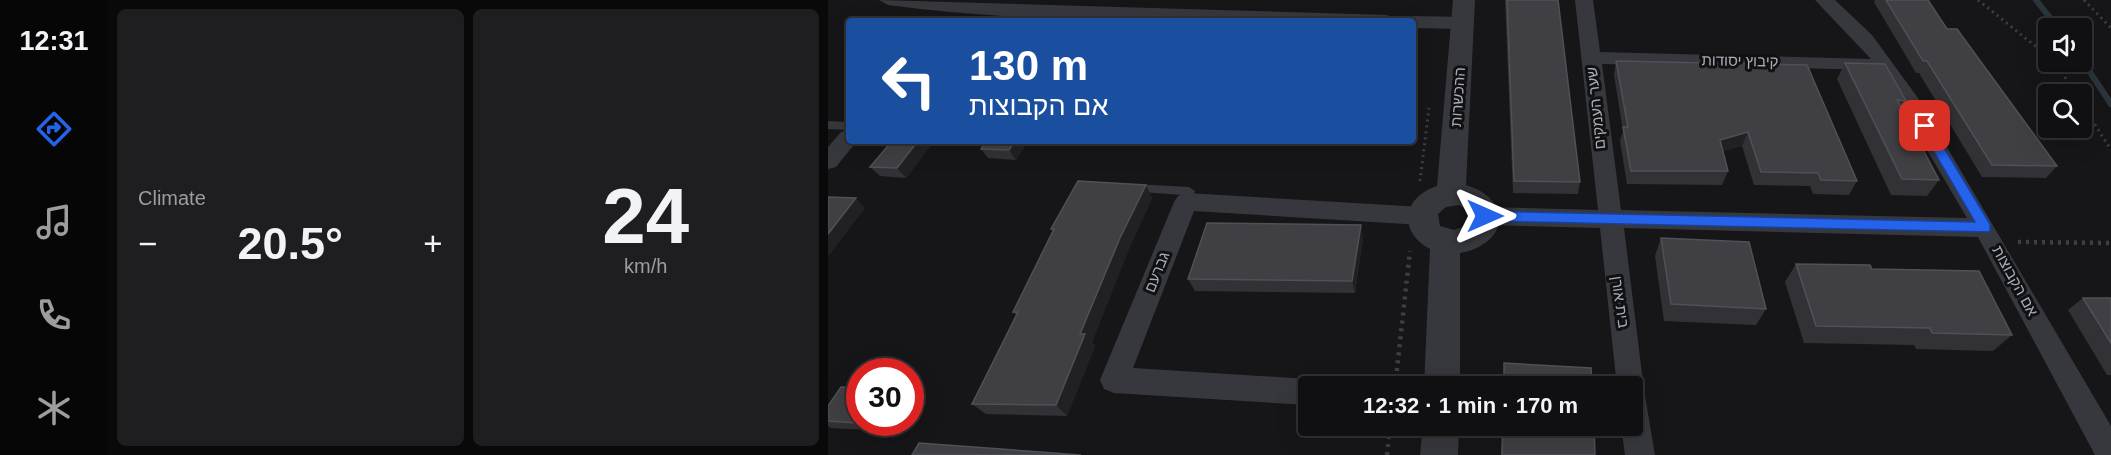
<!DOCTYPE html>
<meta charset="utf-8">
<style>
:root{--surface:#101012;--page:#1e1e20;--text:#f1f3f6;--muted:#9c9d9f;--line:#303032;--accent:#2563eb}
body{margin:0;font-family:Helvetica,Heebo,sans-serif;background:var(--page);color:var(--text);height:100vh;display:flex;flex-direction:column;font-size:22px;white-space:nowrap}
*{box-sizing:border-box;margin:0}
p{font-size:20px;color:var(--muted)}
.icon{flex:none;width:33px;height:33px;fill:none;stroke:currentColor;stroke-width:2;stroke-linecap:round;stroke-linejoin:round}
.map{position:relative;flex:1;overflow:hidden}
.details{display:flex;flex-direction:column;gap:9px;padding:9px;background:#09090a;width:720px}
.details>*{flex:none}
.guide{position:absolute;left:18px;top:18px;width:570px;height:126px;border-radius:6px;box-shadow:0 6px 24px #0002,0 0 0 2px var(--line);background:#1a4fa0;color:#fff;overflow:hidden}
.tools{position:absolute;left:1210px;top:18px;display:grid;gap:12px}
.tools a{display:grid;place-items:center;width:54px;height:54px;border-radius:6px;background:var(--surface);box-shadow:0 6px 24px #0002,0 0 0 2px var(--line);font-size:30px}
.speed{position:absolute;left:18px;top:358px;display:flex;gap:12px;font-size:30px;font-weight:700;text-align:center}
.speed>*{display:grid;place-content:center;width:78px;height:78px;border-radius:50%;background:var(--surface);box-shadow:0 6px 24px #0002,0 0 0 2px var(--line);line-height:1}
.speed .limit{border:9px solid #d22;background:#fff;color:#111}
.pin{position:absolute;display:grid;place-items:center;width:51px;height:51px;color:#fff;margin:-26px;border-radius:12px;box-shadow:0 3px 9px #0006}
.me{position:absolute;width:66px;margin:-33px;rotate:90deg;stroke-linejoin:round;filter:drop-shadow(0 0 4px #0008)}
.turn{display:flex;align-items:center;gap:21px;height:126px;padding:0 24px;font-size:27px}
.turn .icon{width:78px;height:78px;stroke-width:2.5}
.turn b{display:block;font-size:42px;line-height:51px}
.big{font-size:45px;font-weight:800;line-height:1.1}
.details .card{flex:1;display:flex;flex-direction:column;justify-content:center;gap:9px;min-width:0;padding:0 21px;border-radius:9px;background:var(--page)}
.details .dial{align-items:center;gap:0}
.dial b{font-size:78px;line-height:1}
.heat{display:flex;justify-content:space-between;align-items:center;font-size:33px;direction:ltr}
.details .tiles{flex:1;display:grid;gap:9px;grid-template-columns:repeat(2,1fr)}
.trip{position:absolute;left:470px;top:376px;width:345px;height:60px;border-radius:6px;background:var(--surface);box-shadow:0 6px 24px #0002,0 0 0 2px var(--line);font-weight:800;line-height:60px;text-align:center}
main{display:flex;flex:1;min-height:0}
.dock{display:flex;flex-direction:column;width:108px;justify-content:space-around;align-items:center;background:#060607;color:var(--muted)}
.dock .icon{width:42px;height:42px}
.dock .on{color:var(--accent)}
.dock b{font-size:27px;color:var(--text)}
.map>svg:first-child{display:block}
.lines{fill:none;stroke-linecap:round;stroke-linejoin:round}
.stream{stroke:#2c353c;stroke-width:6}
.path-far1{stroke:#3d3f44;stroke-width:3;stroke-dasharray:2 4;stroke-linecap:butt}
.path{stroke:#3d3f44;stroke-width:4.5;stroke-dasharray:3 5;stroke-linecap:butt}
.service{fill:#37383d;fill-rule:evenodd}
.minor{fill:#37383d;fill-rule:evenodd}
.tertiary{fill:#37383d;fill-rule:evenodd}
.wall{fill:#323236}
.shaded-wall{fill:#212124}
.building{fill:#3f3f44;stroke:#4f5156;stroke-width:1.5}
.route{fill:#2563eb;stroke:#184099;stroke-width:1.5}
.labels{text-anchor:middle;stroke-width:6;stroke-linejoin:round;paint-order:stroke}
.street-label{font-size:15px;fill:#a8adb8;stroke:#111113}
</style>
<main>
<nav class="dock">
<b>12:31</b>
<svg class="icon on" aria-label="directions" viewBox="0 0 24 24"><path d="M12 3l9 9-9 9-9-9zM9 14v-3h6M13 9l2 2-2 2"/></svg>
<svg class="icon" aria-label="music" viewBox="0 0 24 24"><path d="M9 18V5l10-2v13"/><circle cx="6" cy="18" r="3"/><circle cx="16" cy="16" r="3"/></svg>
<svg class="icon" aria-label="phone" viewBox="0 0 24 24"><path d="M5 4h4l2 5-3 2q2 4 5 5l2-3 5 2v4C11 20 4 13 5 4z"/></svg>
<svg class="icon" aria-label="climate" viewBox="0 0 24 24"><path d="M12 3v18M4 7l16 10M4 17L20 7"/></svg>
</nav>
<section class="details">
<div class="tiles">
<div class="card"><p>Climate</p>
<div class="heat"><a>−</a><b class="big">20.5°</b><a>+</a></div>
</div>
<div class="card dial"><b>24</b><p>km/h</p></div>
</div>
</section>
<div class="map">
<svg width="1283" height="455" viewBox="0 0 1283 455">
<rect width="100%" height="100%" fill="#161618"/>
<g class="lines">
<!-- stream -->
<g class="stream">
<path d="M 1208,0 L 1230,28"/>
<path d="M 1254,60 L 1283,104"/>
</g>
<!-- path-far1 -->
<g class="path-far1">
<path d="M 1150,0 L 1221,57"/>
<path d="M 1256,0 L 1283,28"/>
<path d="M 1227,62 L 1248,94"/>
<path d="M 1254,104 L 1283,150"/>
<path d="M 592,181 L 601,108"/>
</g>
<!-- path -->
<g class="path">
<path d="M 1190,242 L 1283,243"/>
<path d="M 567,387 L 582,251"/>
<path d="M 559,455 L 562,426"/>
</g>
<!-- service -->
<g class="service">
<path d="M 0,121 L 21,122 L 21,130 L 0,129 Z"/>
<path d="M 305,184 L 361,187 L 367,191 L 362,205 L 358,206 L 352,202 L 354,195 L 301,191 L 299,188 Z"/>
</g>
<!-- minor -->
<g class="minor">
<path d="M 51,0 L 559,15 L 568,21 C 399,21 228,27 60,5 Z"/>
<path d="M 747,0 L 765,0 L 772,52 L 1043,59 L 987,0 L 1007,0 L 1044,35 L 1090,98 L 1283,426 L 1283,455 L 1267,455 L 1150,237 L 796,228 L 816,390 L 827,455 L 797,455 L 793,426 L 804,426 L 804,387 L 789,387 L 772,228 L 657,225 L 649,222 L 645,216 L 649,210 L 657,207 L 770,210 ZM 774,64 L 1052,70 L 1139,218 L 793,210 Z"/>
<path d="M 585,16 L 634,17 L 643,23 L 634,29 L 585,28 L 585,21 L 577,21 Z"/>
<path d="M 21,130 L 21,141 L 29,141 L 8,167 L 0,169 L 0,147 L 13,132 Z"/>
<path d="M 358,193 L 594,207 L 602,210 L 606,216 L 602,222 L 594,225 L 366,211 L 305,368 L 480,379 L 490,383 L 492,387 L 480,387 L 480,405 L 286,393 L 276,389 L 272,380 L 346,202 L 350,196 Z"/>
</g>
<!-- tertiary -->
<g class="tertiary">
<path d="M 625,0 L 647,0 L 638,185 C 686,200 680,244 632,253 L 632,387 L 596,387 L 602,249 C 569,231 575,197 609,186 ZM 631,205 L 641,212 L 640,225 L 626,230 L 612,226 L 610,214 L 618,207 Z"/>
<path d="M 595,426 L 631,426 L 630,455 L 592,455 Z"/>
</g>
</g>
<!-- wall -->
<g class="wall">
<path d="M 677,0 L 730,0 L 752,182 L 750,194 L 685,193 Z"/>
<path d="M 1047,0 L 1100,0 L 1119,29 L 1229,166 L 1218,178 L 1154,177 L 1091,73 L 1088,73 L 1046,2 Z"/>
<path d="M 788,61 L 1029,181 L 1021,195 L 985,194 L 982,186 L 926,185 L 914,146 L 895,151 L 900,171 L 894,185 L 799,184 L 792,141 L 795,131 L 786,75 Z"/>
<path d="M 1017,63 L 1078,101 L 1073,108 L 1111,180 L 1099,196 L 1063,195 L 1009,79 Z"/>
<path d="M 200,141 L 188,160 L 160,158 L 153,149 Z"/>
<path d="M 103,145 L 78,178 L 52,176 L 42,167 Z"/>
<path d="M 318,185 L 324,198 L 300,251 L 264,342 L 267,346 L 239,416 L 158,414 L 144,404 L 188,315 L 185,312 L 225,231 L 223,229 Z"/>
<path d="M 535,238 L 527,293 L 367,291 L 360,279 Z"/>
<path d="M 833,238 L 938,309 L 928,325 L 836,321 L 827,256 Z"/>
<path d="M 968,264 L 1044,269 L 1184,335 L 1165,351 L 1088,349 L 1086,345 L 976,343 L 957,282 Z"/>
<path d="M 1255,298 L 1283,298 L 1283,375 L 1279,375 L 1240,310 Z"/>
<path d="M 32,388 L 42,430 L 3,428 L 0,426 L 0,406 Z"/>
<path d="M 674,426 L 766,426 L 767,455 L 673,455 Z"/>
</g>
<!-- shaded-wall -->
<g class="shaded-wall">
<path d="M 920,132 L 914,146 L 887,153 L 892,140 Z"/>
<path d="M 90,141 L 99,141 L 103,145 L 78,178 L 69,168 Z"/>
<path d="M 187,141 L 200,141 L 188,160 L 181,150 Z"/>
<path d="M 318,185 L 324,198 L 300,251 L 264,342 L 267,346 L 239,416 L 228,405 L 252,334 L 292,238 Z"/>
<path d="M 28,198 L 37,208 L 0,257 L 0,234 Z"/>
<path d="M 533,225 L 535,238 L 527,293 L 524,281 Z"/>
<path d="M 32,419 L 32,423 L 46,423 L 42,430 L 29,423 Z"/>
</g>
<!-- building -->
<g class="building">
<path d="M 679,0 L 730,0 L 752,182 L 686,181 Z"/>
<path d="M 1058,0 L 1100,0 L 1119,29 L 1129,29 L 1229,166 L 1164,165 L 1099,61 L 1095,61 Z"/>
<path d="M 788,61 L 979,65 L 1029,181 L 993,180 L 990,173 L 933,172 L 920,132 L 892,140 L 900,171 L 803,171 L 795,127 L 800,127 Z"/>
<path d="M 1017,63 L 1057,64 L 1078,101 L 1069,100 L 1111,180 L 1074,179 Z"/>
<path d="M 64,141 L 90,141 L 69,168 L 42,167 Z"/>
<path d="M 158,141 L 187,141 L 181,150 L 153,149 Z"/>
<path d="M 250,181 L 318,185 L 292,238 L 252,334 L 257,334 L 228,405 L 144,404 L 190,312 L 185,312 L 226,229 L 223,229 Z"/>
<path d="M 0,197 L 28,198 L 0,234 Z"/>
<path d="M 379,223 L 533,225 L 524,281 L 360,279 Z"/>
<path d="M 833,238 L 921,242 L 938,309 L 843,304 Z"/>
<path d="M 968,264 L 1042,265 L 1044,269 L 1151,271 L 1184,335 L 1104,333 L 1102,328 L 988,326 Z"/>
<path d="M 1255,298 L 1283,298 L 1283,343 Z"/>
<path d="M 676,363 L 763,368 L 764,387 L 676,387 Z"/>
<path d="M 13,387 L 32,388 L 32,419 L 29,423 L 0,421 L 0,406 Z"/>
<path d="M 675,426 L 766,426 L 767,455 L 674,455 Z"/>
<path d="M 91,443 L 253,455 L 84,455 Z"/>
</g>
<!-- route -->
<path class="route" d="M 1097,122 L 1101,123 L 1162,224 L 1162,232 L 657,221 L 650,216 L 657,211 L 1147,222 L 1091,126 Z"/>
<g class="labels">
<!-- street labels -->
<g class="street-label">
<text transform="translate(912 61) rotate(1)" y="5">קיבוץ יסודות</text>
<text transform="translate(630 97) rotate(-86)" y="5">ההכשרות</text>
<text transform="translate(768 108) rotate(-96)" y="5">שער העמקים</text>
<text transform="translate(329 272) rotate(-68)" y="5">גברעם</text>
<text transform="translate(1187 281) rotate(61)" y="5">אם הקבוצות</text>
<text transform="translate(792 302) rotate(82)" y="5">בית אורן</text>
</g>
</g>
</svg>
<div class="tools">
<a><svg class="icon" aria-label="sound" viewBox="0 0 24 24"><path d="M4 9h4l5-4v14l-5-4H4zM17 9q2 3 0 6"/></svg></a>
<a><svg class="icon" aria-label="search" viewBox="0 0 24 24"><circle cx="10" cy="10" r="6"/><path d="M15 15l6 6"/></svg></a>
</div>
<div class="speed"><div class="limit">30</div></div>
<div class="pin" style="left:1097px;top:126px;background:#d93025"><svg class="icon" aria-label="arrive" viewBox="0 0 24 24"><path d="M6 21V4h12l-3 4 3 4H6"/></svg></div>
<svg class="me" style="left:657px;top:216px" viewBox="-20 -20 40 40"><path d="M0-17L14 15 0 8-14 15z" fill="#2563eb" stroke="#fff" stroke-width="4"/></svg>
<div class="trip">12:32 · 1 min · 170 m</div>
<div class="guide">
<div class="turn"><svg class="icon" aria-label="left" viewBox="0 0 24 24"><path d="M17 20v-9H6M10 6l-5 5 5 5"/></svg><div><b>130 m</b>אם הקבוצות</div></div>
</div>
</div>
</main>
